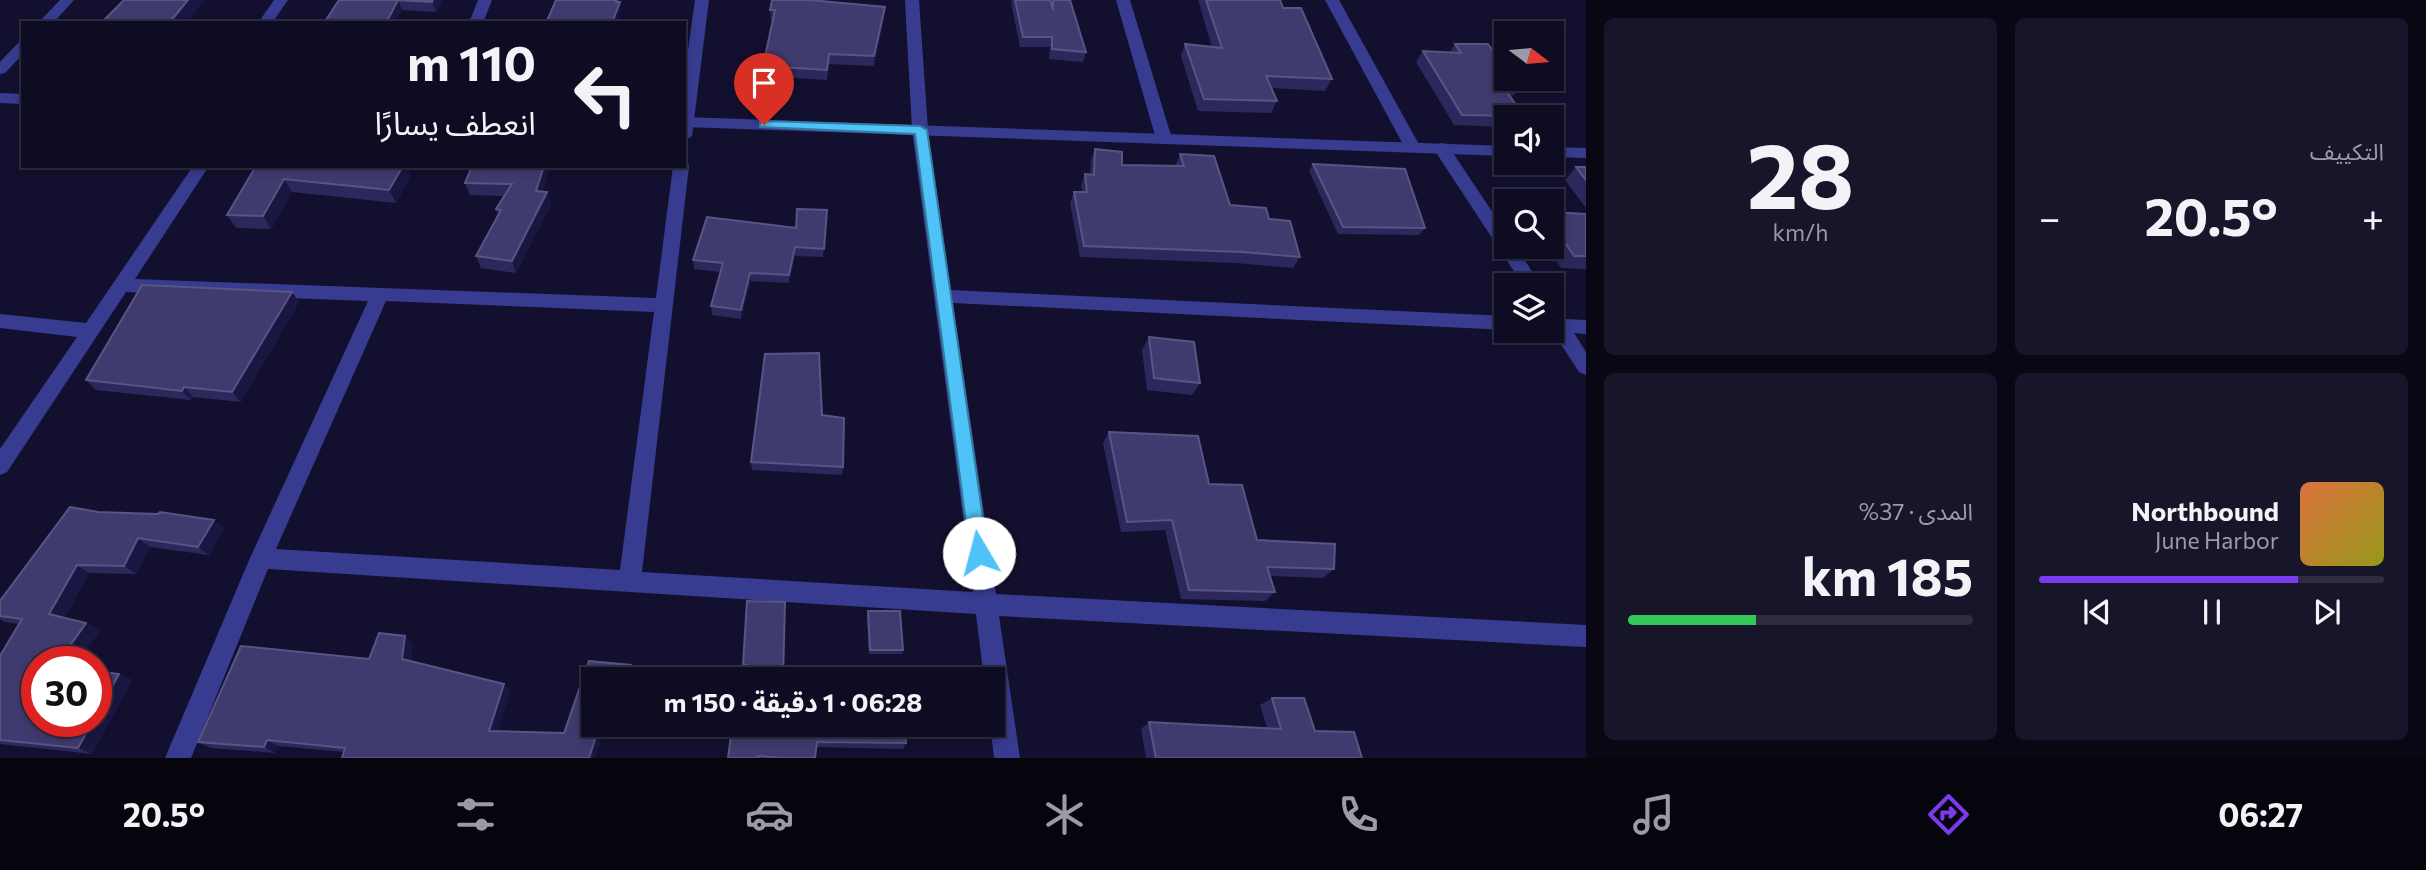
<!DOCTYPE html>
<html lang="ar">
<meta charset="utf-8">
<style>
:root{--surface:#0e0c22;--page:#17152a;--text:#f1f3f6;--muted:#9b9ba5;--line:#2e2c40;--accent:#7c3aed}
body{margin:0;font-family:Commissioner,"Noto Sans Arabic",sans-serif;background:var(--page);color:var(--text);direction:rtl;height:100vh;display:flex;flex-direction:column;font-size:26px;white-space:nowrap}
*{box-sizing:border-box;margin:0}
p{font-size:23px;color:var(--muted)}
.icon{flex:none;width:38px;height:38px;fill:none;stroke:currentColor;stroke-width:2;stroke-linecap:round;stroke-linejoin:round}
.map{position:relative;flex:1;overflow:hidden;direction:ltr}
.sheet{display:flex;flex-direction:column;gap:18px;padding:18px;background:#080713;width:840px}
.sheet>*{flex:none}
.banner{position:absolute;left:21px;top:21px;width:665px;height:147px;border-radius:0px;box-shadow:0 4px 10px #0003,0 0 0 2px var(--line);direction:rtl;background:#0e0c22;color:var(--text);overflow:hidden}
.needle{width:46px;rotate:106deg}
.fabs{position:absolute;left:1494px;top:21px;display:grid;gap:14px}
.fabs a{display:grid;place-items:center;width:70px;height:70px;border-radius:0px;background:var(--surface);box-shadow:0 4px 10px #0003,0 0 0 2px var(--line);font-size:35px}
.speed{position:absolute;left:21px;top:646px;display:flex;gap:14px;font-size:35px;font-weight:700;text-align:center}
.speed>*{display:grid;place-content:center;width:91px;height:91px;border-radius:50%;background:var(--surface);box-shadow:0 4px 10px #0003,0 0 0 2px var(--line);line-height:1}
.speed .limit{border:10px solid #d22;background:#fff;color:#111}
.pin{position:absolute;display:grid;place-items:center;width:60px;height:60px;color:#fff;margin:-72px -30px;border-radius:50% 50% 50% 0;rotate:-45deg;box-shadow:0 0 7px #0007}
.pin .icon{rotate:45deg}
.me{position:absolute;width:77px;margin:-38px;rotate:352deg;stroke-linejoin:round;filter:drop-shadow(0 0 5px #0008)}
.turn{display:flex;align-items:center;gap:24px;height:147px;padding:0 35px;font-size:32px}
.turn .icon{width:91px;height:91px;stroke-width:2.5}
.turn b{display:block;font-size:49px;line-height:60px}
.big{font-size:52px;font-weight:700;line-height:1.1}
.sheet .card{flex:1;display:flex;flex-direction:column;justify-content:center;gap:10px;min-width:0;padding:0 24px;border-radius:10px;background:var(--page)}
.sheet .dial{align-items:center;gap:0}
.dial b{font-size:91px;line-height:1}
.song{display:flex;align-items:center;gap:21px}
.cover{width:84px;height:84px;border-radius:10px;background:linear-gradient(135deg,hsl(20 70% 55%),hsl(60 70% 35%))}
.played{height:7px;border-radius:4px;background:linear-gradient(90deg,var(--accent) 75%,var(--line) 75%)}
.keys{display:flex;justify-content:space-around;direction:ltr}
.heat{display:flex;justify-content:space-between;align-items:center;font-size:38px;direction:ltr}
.charge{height:10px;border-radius:5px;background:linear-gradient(90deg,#34c759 37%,var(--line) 0)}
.sheet .tiles{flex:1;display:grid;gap:18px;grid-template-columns:repeat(2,1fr)}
.trip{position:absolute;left:581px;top:667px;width:424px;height:70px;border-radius:0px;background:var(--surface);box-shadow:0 4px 10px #0003,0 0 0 2px var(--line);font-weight:700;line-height:70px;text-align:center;direction:rtl}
.tabs{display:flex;height:112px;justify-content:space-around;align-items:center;background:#06050e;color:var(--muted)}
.tabs .icon{width:49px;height:49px}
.tabs .selected{color:var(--accent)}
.tabs b{font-size:32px;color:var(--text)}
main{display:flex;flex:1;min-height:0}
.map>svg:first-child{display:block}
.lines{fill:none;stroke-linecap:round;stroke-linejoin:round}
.minor{fill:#383c90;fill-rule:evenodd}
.tertiary{fill:#383c90;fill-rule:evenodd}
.wall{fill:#2d285c}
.shaded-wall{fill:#1a1642}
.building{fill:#403b6e;stroke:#595484;stroke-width:2}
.route{fill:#4fc3f7;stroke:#337fa1;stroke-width:2}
</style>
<main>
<section class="sheet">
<div class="tiles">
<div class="card"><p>التكييف</p>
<div class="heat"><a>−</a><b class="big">20.5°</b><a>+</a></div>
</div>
<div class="card dial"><b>28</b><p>km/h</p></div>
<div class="card">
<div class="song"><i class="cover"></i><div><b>Northbound</b><p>June Harbor</p></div></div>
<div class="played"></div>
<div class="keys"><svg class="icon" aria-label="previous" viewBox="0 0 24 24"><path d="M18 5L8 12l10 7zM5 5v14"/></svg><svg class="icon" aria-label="pause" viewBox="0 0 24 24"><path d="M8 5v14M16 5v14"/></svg><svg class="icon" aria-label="next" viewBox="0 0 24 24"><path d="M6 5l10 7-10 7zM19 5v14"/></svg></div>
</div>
<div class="card"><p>المدى · 37%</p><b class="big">185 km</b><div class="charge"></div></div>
</div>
</section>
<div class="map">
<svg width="1586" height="758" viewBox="0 0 1586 758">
<rect width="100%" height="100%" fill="#12102e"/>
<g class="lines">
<!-- minor -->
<g class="minor">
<path d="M 60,0 L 74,0 L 53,23 L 38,23 Z"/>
<path d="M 274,0 L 288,0 L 272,23 L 258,23 Z"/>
<path d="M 478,0 L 492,0 L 483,23 L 469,23 Z"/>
<path d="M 695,0 L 709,0 L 692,136 L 684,141 L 684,79 Z"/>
<path d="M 905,0 L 919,0 L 928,130 L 951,290 L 1507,316 L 1507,330 L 953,303 L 996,594 L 1586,625 L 1586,647 L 999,616 L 1020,758 L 994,758 L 990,724 L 992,724 L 992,679 L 984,679 L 976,614 L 268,569 L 191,758 L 165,758 L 250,558 L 368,301 L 126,292 L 7,472 L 0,475 L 0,449 L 77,337 L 0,328 L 0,314 L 86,323 L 193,166 L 209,166 L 135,279 L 656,298 L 673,166 L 684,166 L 684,162 L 687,162 L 689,166 L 642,572 L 973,592 L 912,130 ZM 386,301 L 654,312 L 620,570 L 276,549 Z"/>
<path d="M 1116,0 L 1130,0 L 1172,139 L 1169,143 L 1164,144 L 1156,139 Z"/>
<path d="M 1325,0 L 1339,0 L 1421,148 L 1419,152 L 1407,152 L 1405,148 Z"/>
<path d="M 23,42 L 23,54 L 5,73 L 0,74 L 0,62 L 18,43 Z"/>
<path d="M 1441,143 L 1447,144 L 1507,234 L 1507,247 L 1516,247 L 1541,285 L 1523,285 L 1433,148 Z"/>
<path d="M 1552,309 L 1558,311 L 1564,319 L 1586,320 L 1586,334 L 1574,333 L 1586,352 L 1586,375 L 1579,372 L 1553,332 L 1548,331 L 1552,331 Z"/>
</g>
<!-- tertiary -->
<g class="tertiary">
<path d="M 0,93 L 23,94 L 23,104 L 0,103 Z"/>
<path d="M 684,117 L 1507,146 L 1507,156 L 684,127 Z"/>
<path d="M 1552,147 L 1586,148 L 1586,158 L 1552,157 Z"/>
</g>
</g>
<!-- wall -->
<g class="wall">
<path d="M 339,0 L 442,0 L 436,12 L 402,10 Z"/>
<path d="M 1012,0 L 1070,0 L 1086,52 L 1083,62 L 1049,59 L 1050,47 L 1020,47 L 1011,3 Z"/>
<path d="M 1198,0 L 1280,0 L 1283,8 L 1332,79 L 1325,91 L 1271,88 L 1277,101 L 1271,113 L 1198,111 L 1181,56 L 1185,44 L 1212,47 Z"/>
<path d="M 885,7 L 884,17 L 874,66 L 829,64 L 827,80 L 763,76 L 763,66 L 773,20 L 771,20 L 770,10 Z"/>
<path d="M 1455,44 L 1520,88 L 1511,98 L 1524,116 L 1523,117 L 1507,117 L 1507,127 L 1454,125 L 1416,62 L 1423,51 L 1450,52 Z"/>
<path d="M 1095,149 L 1122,165 L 1175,166 L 1180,154 L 1230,205 L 1269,219 L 1300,257 L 1293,268 L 1235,263 L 1080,257 L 1070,203 L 1074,192 L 1082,192 L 1081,185 L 1085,174 L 1090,175 L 1091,160 Z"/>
<path d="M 1313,164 L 1425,228 L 1419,235 L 1338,234 L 1309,171 Z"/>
<path d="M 256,166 L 408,170 L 411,176 L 396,203 L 292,192 L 271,229 L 236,228 L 227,215 Z"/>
<path d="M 472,166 L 543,192 L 547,192 L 551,204 L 516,273 L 481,268 L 476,256 L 498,215 L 496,209 L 504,196 L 470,195 L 465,183 Z"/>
<path d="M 1576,167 L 1586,167 L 1586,208 L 1565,180 Z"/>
<path d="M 827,210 L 823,257 L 795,256 L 789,283 L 751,281 L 741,319 L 712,315 L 711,306 L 721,272 L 694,269 L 693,260 L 796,228 Z"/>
<path d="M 1552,212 L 1586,214 L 1586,269 L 1561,268 L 1548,247 L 1552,247 Z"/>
<path d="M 299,302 L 241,402 L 193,397 L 191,400 L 96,390 L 86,380 Z"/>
<path d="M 1149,337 L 1200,383 L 1192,395 L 1147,390 L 1142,350 Z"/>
<path d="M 822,415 L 843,467 L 842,475 L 752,470 L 751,462 Z"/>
<path d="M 1109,432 L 1209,484 L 1257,540 L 1334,569 L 1323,578 L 1270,576 L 1275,592 L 1265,601 L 1181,599 L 1165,530 L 1121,532 L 1103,443 Z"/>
<path d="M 98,512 L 224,528 L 209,555 L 150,547 L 136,574 L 89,573 L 64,618 L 86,623 L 100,631 L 37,662 L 37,721 L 119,674 L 132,680 L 92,754 L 0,744 L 0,656 L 19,624 L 5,622 L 0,619 L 0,601 Z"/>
<path d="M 747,601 L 747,672 L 744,672 L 743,665 Z"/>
<path d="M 868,611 L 903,650 L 902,654 L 869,654 L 867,616 Z"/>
<path d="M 379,633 L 405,636 L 412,644 L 411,661 L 504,684 L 510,691 L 497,731 L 564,733 L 589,661 L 631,665 L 634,672 L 633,679 L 593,679 L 593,724 L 606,724 L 595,758 L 342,758 L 344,752 L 278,746 L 275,753 L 211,748 L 198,742 L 241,646 L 369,659 Z"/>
<path d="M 1272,698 L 1315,731 L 1362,758 L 1146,758 L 1141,729 L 1149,722 L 1267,728 L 1260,705 Z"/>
<path d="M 745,736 L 906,743 L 903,749 L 816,747 L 815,758 L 728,758 Z"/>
</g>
<!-- shaded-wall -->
<g class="shaded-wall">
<path d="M 188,0 L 205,0 L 186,23 L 169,23 Z"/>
<path d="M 398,0 L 402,10 L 395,23 L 386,23 Z"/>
<path d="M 433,0 L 442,0 L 436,12 L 432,2 Z"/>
<path d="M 617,0 L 620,0 L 621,9 L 616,23 L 612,23 Z"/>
<path d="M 885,7 L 884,17 L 874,66 L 874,56 Z"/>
<path d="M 402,166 L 409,166 L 408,170 L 411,176 L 396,203 L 389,190 Z"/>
<path d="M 544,166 L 551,166 L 539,204 L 536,191 Z"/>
<path d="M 284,179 L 292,192 L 271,229 L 263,216 Z"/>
<path d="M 547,192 L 551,204 L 516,273 L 512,261 Z"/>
<path d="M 795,247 L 795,256 L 789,283 L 789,275 Z"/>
<path d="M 750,273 L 751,281 L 741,319 L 741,310 Z"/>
<path d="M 292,292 L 299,302 L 241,402 L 232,392 Z"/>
<path d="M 184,387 L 193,397 L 191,400 L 182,391 Z"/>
<path d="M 214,520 L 224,528 L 209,555 L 198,547 Z"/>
<path d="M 138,538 L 150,547 L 136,574 L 124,566 Z"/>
<path d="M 77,565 L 89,573 L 62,621 L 49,614 Z"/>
<path d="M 86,623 L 100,631 L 78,662 L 59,661 Z"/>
<path d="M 405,636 L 412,644 L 410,666 L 402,659 Z"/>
<path d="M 631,665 L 634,672 L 633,679 L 628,679 Z"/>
<path d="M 119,674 L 132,680 L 92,754 L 78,748 L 93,721 L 96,721 L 96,715 Z"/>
<path d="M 504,684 L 510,691 L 496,737 L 489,731 Z"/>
<path d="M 600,724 L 606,724 L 595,758 L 589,758 Z"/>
<path d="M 267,740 L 278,746 L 275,753 L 264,747 Z"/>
</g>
<!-- building -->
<g class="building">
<path d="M 124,0 L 188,0 L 169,23 L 101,23 Z"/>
<path d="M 339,0 L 433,0 L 432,2 L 398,0 L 386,23 L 324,23 Z"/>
<path d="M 556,0 L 617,0 L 616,2 L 620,2 L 612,23 L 546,23 Z"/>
<path d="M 772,0 L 810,0 L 885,7 L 874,56 L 829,54 L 827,70 L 763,66 L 775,10 L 770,10 Z"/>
<path d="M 1015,0 L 1050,0 L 1053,10 L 1053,0 L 1070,0 L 1086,52 L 1052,49 L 1052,37 L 1023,37 Z"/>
<path d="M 1206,0 L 1280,0 L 1283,8 L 1301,8 L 1332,79 L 1266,76 L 1277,101 L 1204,99 L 1185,44 L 1222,48 Z"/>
<path d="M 1455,44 L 1488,44 L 1507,70 L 1507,79 L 1513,79 L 1520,88 L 1504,88 L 1524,116 L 1462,115 L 1423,51 L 1461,53 Z"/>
<path d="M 1095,149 L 1122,152 L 1122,165 L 1184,166 L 1180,154 L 1214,156 L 1230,205 L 1266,208 L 1269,219 L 1290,221 L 1300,257 L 1242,252 L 1084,246 L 1074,192 L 1087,192 L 1085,174 L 1094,175 Z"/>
<path d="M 1313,164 L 1405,169 L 1425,228 L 1343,227 Z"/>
<path d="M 256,166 L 403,166 L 389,190 L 284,179 L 263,216 L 227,215 Z"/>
<path d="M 472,166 L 544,166 L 536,191 L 547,192 L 512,261 L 476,256 L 501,210 L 496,209 L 512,184 L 465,183 Z"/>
<path d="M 1576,167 L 1586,167 L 1586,180 Z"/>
<path d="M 797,209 L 827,210 L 824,249 L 795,247 L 789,275 L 750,273 L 741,310 L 711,306 L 723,263 L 693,260 L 707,217 L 796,228 Z"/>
<path d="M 1552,212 L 1586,214 L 1586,256 L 1574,256 L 1552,223 Z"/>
<path d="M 142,285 L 292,292 L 232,392 L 184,387 L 182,391 L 86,380 Z"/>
<path d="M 1149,337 L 1194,342 L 1200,383 L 1154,378 Z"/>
<path d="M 819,353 L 822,415 L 844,418 L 843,467 L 751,462 L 765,354 Z"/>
<path d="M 1109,432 L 1198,436 L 1209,484 L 1242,485 L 1257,540 L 1335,544 L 1334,569 L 1267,567 L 1275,592 L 1189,590 L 1172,520 L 1127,522 Z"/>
<path d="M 70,507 L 98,512 L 158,514 L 160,512 L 214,520 L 198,547 L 138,538 L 124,566 L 77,565 L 49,614 L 86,623 L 59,661 L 65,662 L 37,662 L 37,721 L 93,721 L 78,748 L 0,740 L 0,656 L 22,619 L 0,616 L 0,601 Z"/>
<path d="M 747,601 L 785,602 L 783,679 L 746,679 L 747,665 L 743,665 Z"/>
<path d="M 868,611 L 900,611 L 903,650 L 870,650 Z"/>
<path d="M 379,633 L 405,636 L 402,659 L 504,684 L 489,731 L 564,733 L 589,661 L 631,665 L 628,679 L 593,679 L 593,724 L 600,724 L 589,758 L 342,758 L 345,748 L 267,740 L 264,747 L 198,742 L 241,646 L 369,659 Z"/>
<path d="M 96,671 L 119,674 L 96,715 Z"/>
<path d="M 1272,698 L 1304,698 L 1315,731 L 1354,732 L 1362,758 L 1156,758 L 1149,722 L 1281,729 Z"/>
<path d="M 745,724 L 905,724 L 906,743 L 817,742 L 815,758 L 782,758 L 758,756 L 758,758 L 728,758 L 731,735 L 745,736 Z"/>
</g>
<!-- route -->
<path class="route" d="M 764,121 L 920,126 L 927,130 L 988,553 L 985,559 L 979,561 L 973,559 L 970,553 L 915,134 L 760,127 L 760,122 Z"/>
</svg>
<div class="fabs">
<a><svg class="needle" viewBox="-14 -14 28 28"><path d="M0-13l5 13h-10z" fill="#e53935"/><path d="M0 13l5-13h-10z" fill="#9b9ba5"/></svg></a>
<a><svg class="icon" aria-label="sound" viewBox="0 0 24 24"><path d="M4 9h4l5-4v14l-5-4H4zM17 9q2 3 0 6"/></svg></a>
<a><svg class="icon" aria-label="search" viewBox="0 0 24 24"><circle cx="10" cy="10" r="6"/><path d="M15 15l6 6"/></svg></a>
<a><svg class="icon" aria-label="layers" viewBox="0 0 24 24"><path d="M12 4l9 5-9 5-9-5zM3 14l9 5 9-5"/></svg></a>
</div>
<div class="speed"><div class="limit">30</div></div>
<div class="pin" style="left:764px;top:125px;background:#d93025"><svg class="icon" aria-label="arrive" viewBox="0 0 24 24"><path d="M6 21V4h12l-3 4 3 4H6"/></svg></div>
<svg class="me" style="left:979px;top:553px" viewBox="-20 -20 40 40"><circle r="19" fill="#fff"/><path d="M0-13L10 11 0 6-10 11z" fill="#4fc3f7"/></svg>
<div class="trip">06:28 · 1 دقيقة · 150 m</div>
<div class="banner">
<div class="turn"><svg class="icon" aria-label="left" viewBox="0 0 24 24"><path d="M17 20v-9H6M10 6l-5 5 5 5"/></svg><div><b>110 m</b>انعطف يسارًا</div></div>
</div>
</div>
</main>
<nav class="tabs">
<b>06:27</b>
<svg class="icon selected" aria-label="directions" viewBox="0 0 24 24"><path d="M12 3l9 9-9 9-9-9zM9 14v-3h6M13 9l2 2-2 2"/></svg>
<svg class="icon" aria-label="music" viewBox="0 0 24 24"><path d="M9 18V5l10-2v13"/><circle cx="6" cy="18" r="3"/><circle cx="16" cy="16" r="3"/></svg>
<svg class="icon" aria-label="phone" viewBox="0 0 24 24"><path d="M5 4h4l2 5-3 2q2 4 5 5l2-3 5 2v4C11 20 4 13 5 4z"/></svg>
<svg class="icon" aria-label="climate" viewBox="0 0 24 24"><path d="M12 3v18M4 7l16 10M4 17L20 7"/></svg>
<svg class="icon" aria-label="car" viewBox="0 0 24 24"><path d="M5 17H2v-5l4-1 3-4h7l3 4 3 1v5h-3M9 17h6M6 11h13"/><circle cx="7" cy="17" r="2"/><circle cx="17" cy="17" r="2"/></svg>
<svg class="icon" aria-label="filters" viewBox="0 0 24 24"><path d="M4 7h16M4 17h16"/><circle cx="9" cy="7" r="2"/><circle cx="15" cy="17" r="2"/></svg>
<b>20.5°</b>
</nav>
